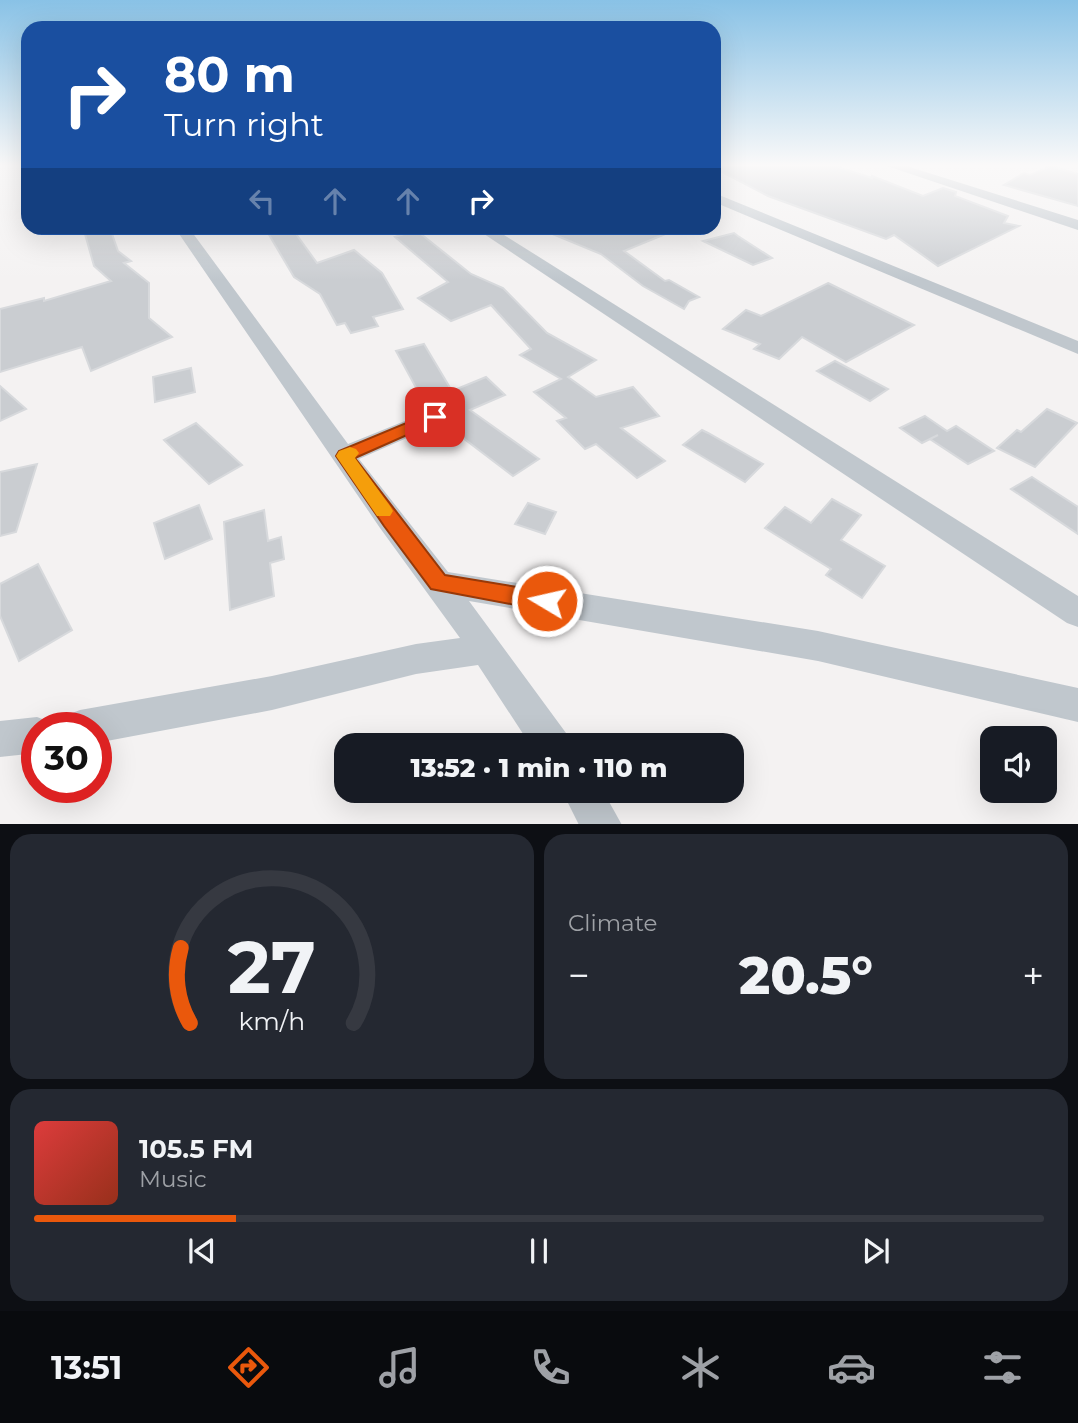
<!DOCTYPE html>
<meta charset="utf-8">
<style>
:root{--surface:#171b24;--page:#242831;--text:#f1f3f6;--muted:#9ea1a6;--line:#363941;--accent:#ea580c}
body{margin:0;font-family:Montserrat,sans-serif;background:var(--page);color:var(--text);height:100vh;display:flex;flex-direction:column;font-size:26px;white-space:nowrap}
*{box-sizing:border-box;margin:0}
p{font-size:23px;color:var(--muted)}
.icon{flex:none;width:38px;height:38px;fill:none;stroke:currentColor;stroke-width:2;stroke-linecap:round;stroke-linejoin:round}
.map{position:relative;height:824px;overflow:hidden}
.side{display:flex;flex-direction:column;gap:10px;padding:10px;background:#0d0f14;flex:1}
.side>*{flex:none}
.top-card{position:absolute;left:21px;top:21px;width:700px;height:214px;border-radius:21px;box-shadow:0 7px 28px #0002;background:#1a4fa0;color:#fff;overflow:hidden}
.controls{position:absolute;left:980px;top:726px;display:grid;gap:14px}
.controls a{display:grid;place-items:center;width:77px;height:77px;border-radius:14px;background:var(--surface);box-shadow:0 7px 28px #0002;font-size:35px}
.speed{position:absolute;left:21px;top:712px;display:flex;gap:14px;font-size:35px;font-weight:700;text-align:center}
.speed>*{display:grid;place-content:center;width:91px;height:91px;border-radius:50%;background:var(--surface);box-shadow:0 7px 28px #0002;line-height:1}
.speed .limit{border:10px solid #d22;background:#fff;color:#111}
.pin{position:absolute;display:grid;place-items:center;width:60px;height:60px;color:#fff;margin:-30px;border-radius:14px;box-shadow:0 4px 10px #0006}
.me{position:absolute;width:77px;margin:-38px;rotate:279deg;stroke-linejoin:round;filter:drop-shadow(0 0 5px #0008)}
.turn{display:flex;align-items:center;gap:24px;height:147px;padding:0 28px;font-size:32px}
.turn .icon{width:91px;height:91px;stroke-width:2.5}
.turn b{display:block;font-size:49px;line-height:60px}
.lanes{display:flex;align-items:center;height:66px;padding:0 28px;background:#0003;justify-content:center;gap:35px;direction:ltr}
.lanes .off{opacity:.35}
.big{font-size:52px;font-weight:800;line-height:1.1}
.side .card{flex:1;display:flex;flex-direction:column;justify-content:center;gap:10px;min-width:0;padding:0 24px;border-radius:21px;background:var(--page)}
.side .dial{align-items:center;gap:0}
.dial svg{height:182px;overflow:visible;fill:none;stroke:var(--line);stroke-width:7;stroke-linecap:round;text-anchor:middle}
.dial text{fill:var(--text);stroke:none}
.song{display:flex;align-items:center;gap:21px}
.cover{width:84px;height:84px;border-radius:10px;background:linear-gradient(135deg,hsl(0 70% 55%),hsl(10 70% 35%))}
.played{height:7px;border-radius:4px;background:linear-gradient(90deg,var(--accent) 20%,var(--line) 20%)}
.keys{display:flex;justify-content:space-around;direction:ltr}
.heat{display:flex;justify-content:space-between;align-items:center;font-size:38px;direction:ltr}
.side .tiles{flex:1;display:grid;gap:10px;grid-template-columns:1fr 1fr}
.card:last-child{grid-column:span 2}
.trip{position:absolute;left:334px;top:733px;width:410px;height:70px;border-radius:21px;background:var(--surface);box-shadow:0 7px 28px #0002;font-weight:800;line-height:70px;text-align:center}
.tabs{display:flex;height:112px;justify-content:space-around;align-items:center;background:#090b0e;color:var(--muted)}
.tabs .icon{width:49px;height:49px}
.tabs .on{color:var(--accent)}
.tabs b{font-size:32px;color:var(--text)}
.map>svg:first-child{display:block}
.building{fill:#cacdd1;stroke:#d7d9dc;stroke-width:2}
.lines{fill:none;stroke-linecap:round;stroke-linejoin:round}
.minor{fill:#c0c7cd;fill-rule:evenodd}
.route{fill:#ea580c;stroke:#983908;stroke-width:2}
.slow{fill:#f59e0b}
</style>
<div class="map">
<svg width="1078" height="825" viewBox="0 0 1078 825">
<rect width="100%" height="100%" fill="#f4f2f2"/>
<!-- building -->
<g class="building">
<path d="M 714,164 L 829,164 L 872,178 L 872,176 L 923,196 L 943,188 L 956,192 L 955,196 L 1008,216 L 1004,223 L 1019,226 L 938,266 L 894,235 L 886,239 L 768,196 L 714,168 Z"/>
<path d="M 1051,166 L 1078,174 L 1078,206 L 1004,185 L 1024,173 L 1030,175 Z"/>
<path d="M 265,228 L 286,228 L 296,234 L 317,263 L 354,250 L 382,273 L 403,309 L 373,317 L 378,326 L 351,333 L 345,323 L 337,325 L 320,294 L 294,277 Z"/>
<path d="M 538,228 L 680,228 L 624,251 L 665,281 L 669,280 L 699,297 L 689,301 L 684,309 L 643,286 L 601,254 Z"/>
<path d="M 103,230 L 104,233 L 111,231 L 118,251 L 131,261 L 124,263 L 149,283 L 149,318 L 172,337 L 91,371 L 82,347 L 0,372 L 0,309 L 44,298 L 44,301 L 111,281 L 94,266 L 85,234 Z"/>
<path d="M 416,230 L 471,274 L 503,288 L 547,333 L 596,360 L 568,377 L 596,397 L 633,387 L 659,416 L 621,428 L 665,461 L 637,478 L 596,444 L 585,449 L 557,421 L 566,418 L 534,392 L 561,379 L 520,355 L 531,349 L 491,305 L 451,321 L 418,298 L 448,282 L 395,237 Z"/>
<path d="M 734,233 L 738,236 L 772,258 L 753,265 L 703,241 Z"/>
<path d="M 828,283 L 914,325 L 846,362 L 802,337 L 779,359 L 754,349 L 760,344 L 723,329 L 746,310 L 761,316 Z"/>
<path d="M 424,344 L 452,391 L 486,377 L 505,395 L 470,410 L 539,459 L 513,476 L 446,425 L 448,416 L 445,411 L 431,408 L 420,395 L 396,351 Z"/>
<path d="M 835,361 L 888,389 L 870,401 L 817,371 Z"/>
<path d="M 191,368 L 195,392 L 155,402 L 153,377 Z"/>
<path d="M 0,386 L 26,409 L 0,421 Z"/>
<path d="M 1047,409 L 1077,423 L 1035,467 L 997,448 L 1017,430 L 1021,432 Z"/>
<path d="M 925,416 L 947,431 L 956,426 L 994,451 L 968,464 L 930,439 L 938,435 L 922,443 L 900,428 Z"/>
<path d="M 196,423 L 242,465 L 209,484 L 164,440 Z"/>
<path d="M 702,430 L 708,433 L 763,464 L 745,482 L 683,445 Z"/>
<path d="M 37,464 L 16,532 L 0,536 L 0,472 Z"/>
<path d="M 1032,477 L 1078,507 L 1078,534 L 1011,489 Z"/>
<path d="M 832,499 L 861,515 L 841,540 L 885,566 L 862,598 L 826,575 L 831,569 L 765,528 L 785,507 L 811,523 Z"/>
<path d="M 528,503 L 556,512 L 545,534 L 515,524 Z"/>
<path d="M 199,505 L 212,539 L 165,559 L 154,523 Z"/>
<path d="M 264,510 L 268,541 L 281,537 L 284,559 L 270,563 L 274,596 L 230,610 L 224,522 Z"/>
<path d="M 38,564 L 72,630 L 19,661 L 0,616 L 0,584 Z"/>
</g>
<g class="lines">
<!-- minor -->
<g class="minor">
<path d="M 881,164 L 900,164 L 1078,220 L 1078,230 Z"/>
<path d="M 714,193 L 1078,341 L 1078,354 L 714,202 Z"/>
<path d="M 175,228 L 189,228 L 348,444 L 427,412 L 435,410 L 443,412 L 446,417 L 443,422 L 359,459 L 448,572 L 818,631 L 1078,688 L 1078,722 L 818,661 L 469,601 L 566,733 L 571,746 L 531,746 L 478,665 L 416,674 L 272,710 L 96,743 L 96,728 L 62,728 L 67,715 L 80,710 L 272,676 L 416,644 L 460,638 L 380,528 Z"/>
<path d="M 475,228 L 493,228 L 1078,596 L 1078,627 L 1067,623 Z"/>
<path d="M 37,717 L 50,722 L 52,728 L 37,728 L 37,753 L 0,757 L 0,721 Z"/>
<path d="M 562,791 L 603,791 L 622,825 L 579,825 Z"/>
</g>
</g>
<!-- sky -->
<linearGradient id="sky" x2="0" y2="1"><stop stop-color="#89c2e6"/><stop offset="0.59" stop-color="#faf9f9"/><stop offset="1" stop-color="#faf9f9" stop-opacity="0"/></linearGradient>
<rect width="1078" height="280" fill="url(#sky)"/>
<!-- route -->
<path class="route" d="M 435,411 L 441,413 L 443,417 L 441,420 L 355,458 L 445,575 L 547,592 L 555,595 L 558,601 L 555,608 L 547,611 L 431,589 L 384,526 L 336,456 L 339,451 Z"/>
<!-- slow -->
<path class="slow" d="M 350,447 L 356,449 L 359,453 L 355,458 L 390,506 L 393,511 L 390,516 L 377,516 L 336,456 L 339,451 Z"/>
</svg>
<div class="controls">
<a><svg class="icon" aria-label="sound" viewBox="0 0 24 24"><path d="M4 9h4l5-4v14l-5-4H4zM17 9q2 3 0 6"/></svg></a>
</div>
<div class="speed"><div class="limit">30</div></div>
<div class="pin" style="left:435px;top:417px;background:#d93025"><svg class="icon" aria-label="arrive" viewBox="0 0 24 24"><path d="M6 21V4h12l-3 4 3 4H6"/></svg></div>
<svg class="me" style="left:547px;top:601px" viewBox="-20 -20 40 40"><circle r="17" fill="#ea580c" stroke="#fff" stroke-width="3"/><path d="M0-11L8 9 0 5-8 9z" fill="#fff"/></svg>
<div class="trip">13:52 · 1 min · 110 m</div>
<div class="top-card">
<div class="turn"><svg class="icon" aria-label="right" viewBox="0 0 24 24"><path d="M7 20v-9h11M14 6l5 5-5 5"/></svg><div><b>80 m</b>Turn right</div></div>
<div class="lanes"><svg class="icon off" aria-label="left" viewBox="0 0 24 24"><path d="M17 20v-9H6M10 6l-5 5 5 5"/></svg><svg class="icon off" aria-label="ahead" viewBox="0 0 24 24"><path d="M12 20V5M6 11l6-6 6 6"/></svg><svg class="icon off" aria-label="ahead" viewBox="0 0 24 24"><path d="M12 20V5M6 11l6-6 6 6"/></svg><svg class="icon" aria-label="right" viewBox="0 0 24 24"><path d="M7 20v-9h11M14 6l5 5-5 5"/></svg></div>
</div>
</div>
<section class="side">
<div class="tiles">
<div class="card dial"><svg viewBox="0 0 100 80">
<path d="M14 69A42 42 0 1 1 86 69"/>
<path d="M14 69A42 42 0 0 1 10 36" stroke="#ea580c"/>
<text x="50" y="56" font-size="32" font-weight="700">27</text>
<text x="50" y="72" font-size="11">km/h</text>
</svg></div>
<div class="card"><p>Climate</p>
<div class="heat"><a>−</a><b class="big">20.5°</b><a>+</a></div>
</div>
<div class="card">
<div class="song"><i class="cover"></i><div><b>105.5 FM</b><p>Music</p></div></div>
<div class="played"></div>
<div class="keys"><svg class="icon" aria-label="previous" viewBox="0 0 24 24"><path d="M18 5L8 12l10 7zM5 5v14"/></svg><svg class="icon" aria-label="pause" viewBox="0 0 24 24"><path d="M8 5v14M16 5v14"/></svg><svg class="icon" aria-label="next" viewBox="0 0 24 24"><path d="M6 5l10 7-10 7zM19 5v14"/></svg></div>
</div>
</div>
</section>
<nav class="tabs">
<b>13:51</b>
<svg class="icon on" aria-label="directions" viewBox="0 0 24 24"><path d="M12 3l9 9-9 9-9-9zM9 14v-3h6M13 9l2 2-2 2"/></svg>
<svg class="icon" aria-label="music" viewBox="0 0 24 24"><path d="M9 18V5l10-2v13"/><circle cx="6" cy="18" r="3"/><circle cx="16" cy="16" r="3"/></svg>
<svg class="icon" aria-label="phone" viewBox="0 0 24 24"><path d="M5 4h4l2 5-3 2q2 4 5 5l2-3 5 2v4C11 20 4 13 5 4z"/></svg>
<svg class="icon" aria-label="climate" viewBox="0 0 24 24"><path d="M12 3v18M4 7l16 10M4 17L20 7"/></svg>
<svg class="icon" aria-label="car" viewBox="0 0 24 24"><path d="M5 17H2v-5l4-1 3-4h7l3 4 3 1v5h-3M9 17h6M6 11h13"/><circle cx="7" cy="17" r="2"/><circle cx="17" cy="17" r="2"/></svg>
<svg class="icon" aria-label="filters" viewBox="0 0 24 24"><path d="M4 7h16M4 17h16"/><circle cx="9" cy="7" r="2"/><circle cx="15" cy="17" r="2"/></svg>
</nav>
